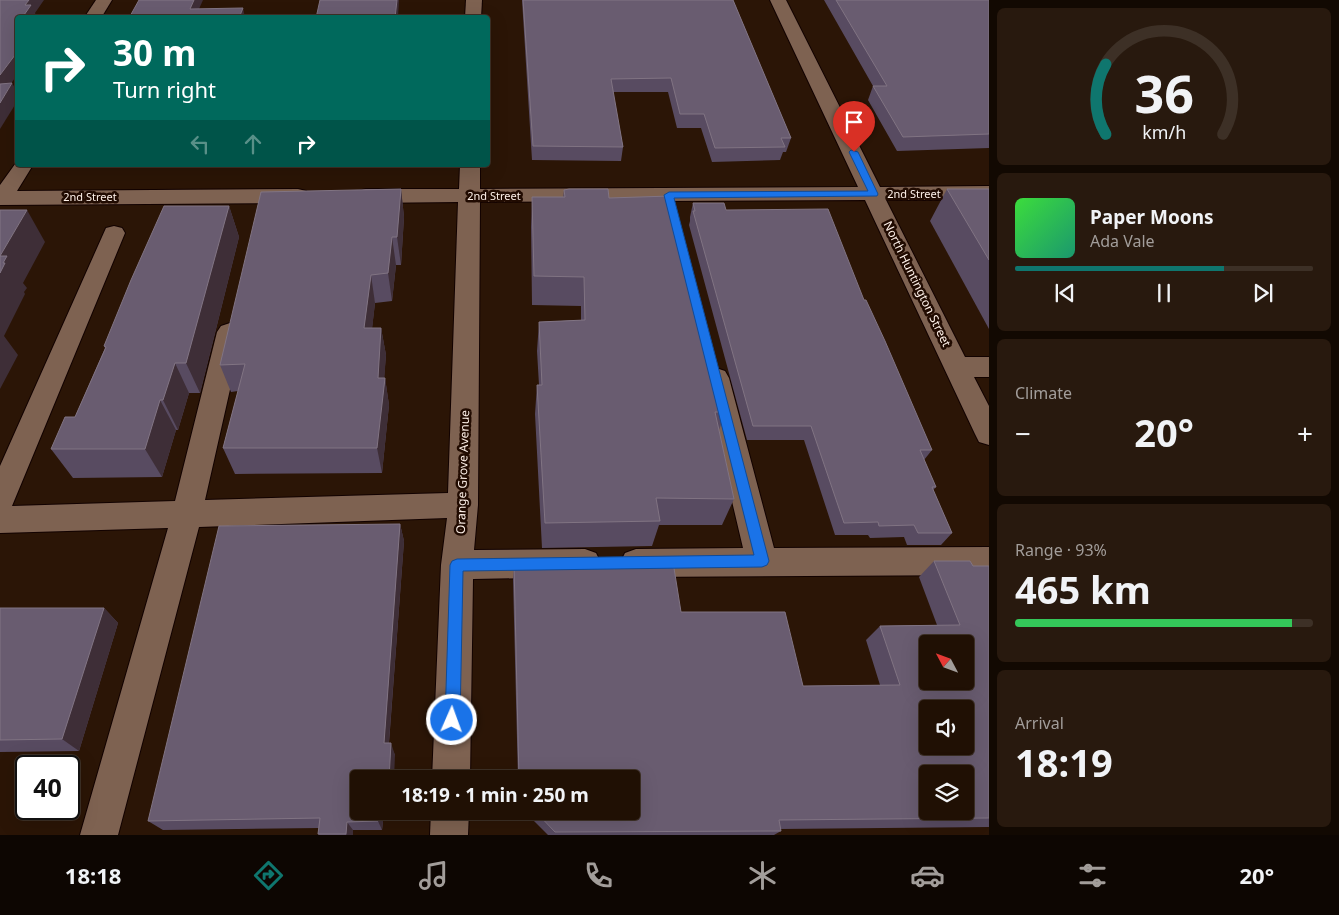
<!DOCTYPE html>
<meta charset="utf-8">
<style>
:root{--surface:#201004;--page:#28190e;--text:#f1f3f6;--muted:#a29d9a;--line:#3d3026;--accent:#0f766e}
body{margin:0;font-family:"Noto Sans",sans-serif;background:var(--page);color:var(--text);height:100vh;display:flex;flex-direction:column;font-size:19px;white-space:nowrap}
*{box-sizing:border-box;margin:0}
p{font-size:16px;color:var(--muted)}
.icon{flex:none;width:28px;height:28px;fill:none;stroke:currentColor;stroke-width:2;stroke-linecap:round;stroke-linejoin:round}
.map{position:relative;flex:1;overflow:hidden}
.panel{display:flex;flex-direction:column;gap:8px;padding:8px;background:#120902;width:350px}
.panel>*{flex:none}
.hud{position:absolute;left:15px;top:15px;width:475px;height:152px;border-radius:5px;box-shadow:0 5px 20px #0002,0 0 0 1px var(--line);background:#00695c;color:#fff;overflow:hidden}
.needle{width:32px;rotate:311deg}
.fabs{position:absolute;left:919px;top:635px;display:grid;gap:10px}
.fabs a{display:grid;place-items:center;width:55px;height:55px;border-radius:5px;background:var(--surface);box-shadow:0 5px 20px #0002,0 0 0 1px var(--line);font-size:25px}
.speed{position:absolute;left:15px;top:755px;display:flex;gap:10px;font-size:25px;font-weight:700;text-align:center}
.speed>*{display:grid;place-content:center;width:65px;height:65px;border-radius:50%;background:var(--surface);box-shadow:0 5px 20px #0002,0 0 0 1px var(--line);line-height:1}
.speed .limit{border:2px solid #111;border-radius:8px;background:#fff;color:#111}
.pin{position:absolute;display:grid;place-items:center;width:42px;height:42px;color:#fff;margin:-51px -21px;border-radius:50% 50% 50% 0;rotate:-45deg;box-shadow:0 0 5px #0007}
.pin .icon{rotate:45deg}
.me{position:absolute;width:55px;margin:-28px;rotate:2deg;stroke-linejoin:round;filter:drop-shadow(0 0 4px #0008)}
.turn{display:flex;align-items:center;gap:18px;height:105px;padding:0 15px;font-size:22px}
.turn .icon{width:65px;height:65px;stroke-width:2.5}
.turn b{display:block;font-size:35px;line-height:42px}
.lanes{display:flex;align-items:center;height:48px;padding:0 15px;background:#0003;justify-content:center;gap:25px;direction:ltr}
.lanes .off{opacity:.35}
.big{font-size:38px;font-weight:700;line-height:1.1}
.panel .widget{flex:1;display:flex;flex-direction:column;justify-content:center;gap:8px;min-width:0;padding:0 18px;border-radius:8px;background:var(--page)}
.panel .dial{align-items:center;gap:0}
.dial svg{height:130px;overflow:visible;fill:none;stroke:var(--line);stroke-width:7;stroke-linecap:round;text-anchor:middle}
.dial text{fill:var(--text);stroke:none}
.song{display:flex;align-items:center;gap:15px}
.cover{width:60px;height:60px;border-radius:8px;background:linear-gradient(135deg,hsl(120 70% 55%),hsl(160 70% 35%))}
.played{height:5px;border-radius:2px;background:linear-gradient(90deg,var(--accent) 70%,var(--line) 70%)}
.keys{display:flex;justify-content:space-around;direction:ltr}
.heat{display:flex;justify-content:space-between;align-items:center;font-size:28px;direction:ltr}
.charge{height:8px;border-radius:4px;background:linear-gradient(90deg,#34c759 93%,var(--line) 0)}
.trip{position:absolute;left:350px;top:770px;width:290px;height:50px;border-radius:5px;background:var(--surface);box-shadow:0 5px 20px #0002,0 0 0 1px var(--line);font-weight:700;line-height:50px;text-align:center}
.tabs{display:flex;height:80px;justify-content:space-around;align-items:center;background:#0d0602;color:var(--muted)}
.tabs .icon{width:35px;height:35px}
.tabs .on{color:var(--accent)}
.tabs b{font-size:22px;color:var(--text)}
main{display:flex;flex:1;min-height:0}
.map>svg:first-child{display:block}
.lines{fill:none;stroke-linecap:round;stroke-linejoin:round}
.minor-casing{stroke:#120200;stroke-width:2}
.minor{fill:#7e6251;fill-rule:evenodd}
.wall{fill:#584b61}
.shaded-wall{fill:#3e2e37}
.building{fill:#695c70;stroke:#817483;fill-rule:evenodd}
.route{fill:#1a73e8;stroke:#114b97}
.labels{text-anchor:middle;stroke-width:5;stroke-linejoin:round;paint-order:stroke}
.far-street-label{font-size:11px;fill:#fef1e9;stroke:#210b01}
.street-label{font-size:12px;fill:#fef1e9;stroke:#210b01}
</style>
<main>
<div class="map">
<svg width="989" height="835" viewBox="0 0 989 835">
<rect width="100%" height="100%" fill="#2b1506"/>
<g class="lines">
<defs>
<g id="minor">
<path d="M 96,0 L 112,0 L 101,18 L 84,18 Z"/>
<path d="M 466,0 L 482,0 L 481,18 L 465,18 Z"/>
<path d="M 770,0 L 786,0 L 880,187 L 989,186 L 989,200 L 886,200 L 965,357 L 989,357 L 989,377 L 974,377 L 989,406 L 989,445 L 979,442 L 975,434 L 865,200 L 480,202 L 478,505 L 474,550 L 585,549 L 596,553 L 601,563 L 596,573 L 585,577 L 473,579 L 470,779 L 432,779 L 441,565 L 447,518 L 199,527 L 118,835 L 80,835 L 168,528 L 0,533 L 0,466 L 106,228 L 114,226 L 122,228 L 125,233 L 12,506 L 175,501 L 217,332 L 221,326 L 230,323 L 239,326 L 243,332 L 205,500 L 448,493 L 458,202 L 366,203 L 358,201 L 355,196 L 358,191 L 366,189 L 459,189 L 460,165 L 480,165 L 480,189 L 858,187 Z"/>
<path d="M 18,160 L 18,165 L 33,165 L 17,191 L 298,189 L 306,191 L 309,196 L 306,201 L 298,203 L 0,205 L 0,185 Z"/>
<path d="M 716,368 L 725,371 L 729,378 L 774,548 L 989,547 L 989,575 L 636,577 L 625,573 L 620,563 L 625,553 L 636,549 L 743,548 L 703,378 L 707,371 Z"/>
<path d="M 431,811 L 469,811 L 468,835 L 430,835 Z"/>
</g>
</defs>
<!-- minor casing -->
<use href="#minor" class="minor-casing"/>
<!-- minor -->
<use href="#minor" class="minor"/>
</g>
<!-- wall -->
<g class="wall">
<path d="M 522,0 L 733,0 L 791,138 L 786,152 L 783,152 L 780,160 L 712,162 L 701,128 L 677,128 L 668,92 L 613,92 L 623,147 L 621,161 L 532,160 Z"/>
<path d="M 824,0 L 989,0 L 989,148 L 897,151 L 868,100 L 873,86 Z"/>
<path d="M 277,165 L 311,165 L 277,166 Z"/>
<path d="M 401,189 L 404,217 L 401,265 L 396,265 L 392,301 L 375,303 L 372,328 L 381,328 L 386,355 L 384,378 L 385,378 L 389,405 L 382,473 L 235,474 L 223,448 L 238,391 L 231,392 L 220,365 Z"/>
<path d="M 947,189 L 989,189 L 989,329 L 930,221 Z"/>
<path d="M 564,190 L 609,198 L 726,412 L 719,430 L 734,499 L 722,525 L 659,525 L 652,546 L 542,548 L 535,414 L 537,385 L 539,385 L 537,351 L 539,322 L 581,320 L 581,306 L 532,305 L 531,227 L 532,197 L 563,197 Z"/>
<path d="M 693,203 L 726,210 L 864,300 L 932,450 L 924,460 L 936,487 L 933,490 L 952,533 L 941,545 L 907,545 L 904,537 L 870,538 L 868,535 L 835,535 L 804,440 L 747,440 L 689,225 L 690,221 L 690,217 Z"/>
<path d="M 229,206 L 239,237 L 200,393 L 189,393 L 178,430 L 176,430 L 162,477 L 73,478 L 51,449 L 75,417 L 105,348 L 104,346 Z"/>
<path d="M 400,524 L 404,541 L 389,743 L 395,755 L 359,811 L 393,811 L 393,812 L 384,813 L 382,830 L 353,830 L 353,835 L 319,835 L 318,834 L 319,828 L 163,830 L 148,821 Z"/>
<path d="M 934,561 L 973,566 L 989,566 L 989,827 L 780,829 L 781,831 L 774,835 L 548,835 L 524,811 L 631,811 L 631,779 L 518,779 L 513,580 L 514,564 L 681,612 L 803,686 L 880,685 L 866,640 L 880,626 L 937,625 L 919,577 Z"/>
<path d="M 0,608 L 104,608 L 118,623 L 79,751 L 0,752 Z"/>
</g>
<!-- shaded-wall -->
<g class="shaded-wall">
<path d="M 29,0 L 44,0 L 35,13 L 37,18 L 24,15 L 25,5 Z"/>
<path d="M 194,0 L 203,0 L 195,18 L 190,9 Z"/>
<path d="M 396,0 L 399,0 L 398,18 L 395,18 Z"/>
<path d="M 243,8 L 245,18 L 239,18 Z"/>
<path d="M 18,51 L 18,74 L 1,97 L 0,95 L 0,75 Z"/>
<path d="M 12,83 L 18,93 L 18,100 L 0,129 L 0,103 Z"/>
<path d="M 401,189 L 404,217 L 401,265 L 397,237 Z"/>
<path d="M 229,206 L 239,237 L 200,393 L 186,363 Z"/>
<path d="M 27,210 L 45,242 L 23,283 L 27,288 L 24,292 L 25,294 L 4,336 L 18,355 L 0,389 L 0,256 Z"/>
<path d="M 392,237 L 396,265 L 392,301 L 388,273 Z"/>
<path d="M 371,275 L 375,303 L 369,356 L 364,328 Z"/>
<path d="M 381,328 L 386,355 L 383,397 L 385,378 L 389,405 L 382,473 L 377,448 L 378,378 Z"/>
<path d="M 175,363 L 189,393 L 178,430 L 163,400 Z"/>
<path d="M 160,400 L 176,430 L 162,477 L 145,449 Z"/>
<path d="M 400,524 L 404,541 L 388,754 L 384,743 Z"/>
<path d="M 104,608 L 118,623 L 79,751 L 62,739 Z"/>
<path d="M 391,743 L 395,755 L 394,779 L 389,779 Z"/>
<path d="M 378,811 L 383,811 L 384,813 L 382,830 L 378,821 Z"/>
<path d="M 347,822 L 353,830 L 353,835 L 347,835 L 346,834 Z"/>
</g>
<!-- building -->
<g class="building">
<path d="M 0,0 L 29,0 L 25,5 L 31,5 L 24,15 L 44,15 L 42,18 L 18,18 L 18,51 L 0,75 Z"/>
<path d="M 139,0 L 194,0 L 190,9 L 243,8 L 239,18 L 129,18 Z"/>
<path d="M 320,0 L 397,0 L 395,18 L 316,18 Z"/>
<path d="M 523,0 L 733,0 L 791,138 L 781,138 L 785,147 L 715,148 L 704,114 L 680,114 L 671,78 L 611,79 L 623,147 L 533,146 Z"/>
<path d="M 836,0 L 989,0 L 989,134 L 903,137 L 873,86 L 887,86 Z"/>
<path d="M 12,83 L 0,103 L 0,84 Z"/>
<path d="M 401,189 L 397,237 L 392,237 L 388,273 L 371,275 L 364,328 L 381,328 L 378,378 L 385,378 L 377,448 L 223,448 L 245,364 L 220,365 L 261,192 Z"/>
<path d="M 569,189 L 608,189 L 609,198 L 670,196 L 726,412 L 715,412 L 734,499 L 656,498 L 660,521 L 545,523 L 537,385 L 542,385 L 539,322 L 585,320 L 584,277 L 534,276 L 532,197 L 565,197 L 564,190 Z"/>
<path d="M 947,189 L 989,189 L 989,260 Z"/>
<path d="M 693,203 L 724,203 L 726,210 L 828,209 L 864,300 L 866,300 L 885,341 L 932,450 L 920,450 L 936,487 L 932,487 L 952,533 L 918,533 L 914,525 L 879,526 L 878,522 L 844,523 L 811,426 L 753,426 L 693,211 L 695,211 Z"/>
<path d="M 164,206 L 229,206 L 186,363 L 175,363 L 163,400 L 160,400 L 145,449 L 51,449 L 65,417 L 75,417 L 106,347 L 104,346 L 131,280 Z"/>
<path d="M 0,210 L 27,210 L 0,256 L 7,256 L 3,263 L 5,263 L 0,273 Z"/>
<path d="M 400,524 L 384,743 L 391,743 L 389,779 L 359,779 L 359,811 L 378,811 L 378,821 L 347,822 L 346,834 L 318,834 L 320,818 L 148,821 L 219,526 Z"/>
<path d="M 934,561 L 970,561 L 973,566 L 989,566 L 989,818 L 779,820 L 781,831 L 555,832 L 535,811 L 631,811 L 631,779 L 519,779 L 514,564 L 673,562 L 681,612 L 785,612 L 803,686 L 900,685 L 880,626 L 960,625 ZM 928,644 L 965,644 L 965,681 L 928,681 ZM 928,709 L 965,709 L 965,746 L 928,746 ZM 928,774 L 965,774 L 965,811 L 928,811 Z"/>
<path d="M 0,608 L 104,608 L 62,739 L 0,740 Z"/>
</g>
<!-- route -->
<path class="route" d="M 851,150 L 858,152 L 878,194 L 877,196 L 674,198 L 769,561 L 767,565 L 762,567 L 463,571 L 460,720 L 458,726 L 452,728 L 447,726 L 445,720 L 450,565 L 452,561 L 457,559 L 754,555 L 664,195 L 669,192 L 868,191 L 849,152 Z"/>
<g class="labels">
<!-- far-street labels -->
<g class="far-street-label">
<text x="914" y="198">2nd Street</text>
<text x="494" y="200">2nd Street</text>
<text x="90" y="201">2nd Street</text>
</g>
<!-- street labels -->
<g class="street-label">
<text transform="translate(917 284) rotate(64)" y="4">North Huntington Street</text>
<text transform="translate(463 472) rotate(-88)" y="4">Orange Grove Avenue</text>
</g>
</g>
</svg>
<div class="fabs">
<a><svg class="needle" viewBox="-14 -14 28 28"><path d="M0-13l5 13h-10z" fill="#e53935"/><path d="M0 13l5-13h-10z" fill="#a29d9a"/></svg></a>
<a><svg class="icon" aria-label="sound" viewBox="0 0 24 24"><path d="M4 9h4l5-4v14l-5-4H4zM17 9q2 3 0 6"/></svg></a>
<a><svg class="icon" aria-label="layers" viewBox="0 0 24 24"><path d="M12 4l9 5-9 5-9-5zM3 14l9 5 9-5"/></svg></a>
</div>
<div class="speed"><div class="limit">40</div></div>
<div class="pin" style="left:854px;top:152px;background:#d93025"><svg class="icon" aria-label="arrive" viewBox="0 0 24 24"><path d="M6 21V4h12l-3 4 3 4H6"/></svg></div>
<svg class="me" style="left:452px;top:720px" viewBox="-20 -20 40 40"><circle r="17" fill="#1a73e8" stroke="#fff" stroke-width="3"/><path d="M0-11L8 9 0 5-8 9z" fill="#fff"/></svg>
<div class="trip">18:19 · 1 min · 250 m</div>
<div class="hud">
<div class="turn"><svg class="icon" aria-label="right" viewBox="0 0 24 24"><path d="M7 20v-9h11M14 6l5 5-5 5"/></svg><div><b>30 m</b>Turn right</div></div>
<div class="lanes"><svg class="icon off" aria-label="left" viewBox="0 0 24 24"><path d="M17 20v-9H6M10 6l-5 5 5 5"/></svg><svg class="icon off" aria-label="ahead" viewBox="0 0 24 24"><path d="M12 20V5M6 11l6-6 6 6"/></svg><svg class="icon" aria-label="right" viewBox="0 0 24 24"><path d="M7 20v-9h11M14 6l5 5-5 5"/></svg></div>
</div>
</div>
<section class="panel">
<div class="widget dial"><svg viewBox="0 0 100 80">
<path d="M14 69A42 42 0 1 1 86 69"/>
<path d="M14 69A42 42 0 0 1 14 26" stroke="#0f766e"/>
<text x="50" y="56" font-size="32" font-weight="700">36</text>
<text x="50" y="72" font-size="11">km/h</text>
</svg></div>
<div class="widget">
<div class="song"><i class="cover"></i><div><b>Paper Moons</b><p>Ada Vale</p></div></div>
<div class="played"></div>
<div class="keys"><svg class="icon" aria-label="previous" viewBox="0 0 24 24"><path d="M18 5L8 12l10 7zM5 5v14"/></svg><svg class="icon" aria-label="pause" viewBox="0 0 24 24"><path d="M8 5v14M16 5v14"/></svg><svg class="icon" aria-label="next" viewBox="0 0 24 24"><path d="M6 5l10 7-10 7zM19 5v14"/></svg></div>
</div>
<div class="widget"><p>Climate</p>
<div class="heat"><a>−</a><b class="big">20°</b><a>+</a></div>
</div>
<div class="widget"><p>Range · 93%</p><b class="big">465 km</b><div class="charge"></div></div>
<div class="widget"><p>Arrival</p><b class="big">18:19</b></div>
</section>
</main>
<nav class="tabs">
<b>18:18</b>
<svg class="icon on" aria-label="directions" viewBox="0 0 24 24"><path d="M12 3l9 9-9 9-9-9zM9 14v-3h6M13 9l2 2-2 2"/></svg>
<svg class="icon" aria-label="music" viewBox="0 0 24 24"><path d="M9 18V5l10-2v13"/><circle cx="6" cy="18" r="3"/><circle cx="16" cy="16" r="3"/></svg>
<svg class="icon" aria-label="phone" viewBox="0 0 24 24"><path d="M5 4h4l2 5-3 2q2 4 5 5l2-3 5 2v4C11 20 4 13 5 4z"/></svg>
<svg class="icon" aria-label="climate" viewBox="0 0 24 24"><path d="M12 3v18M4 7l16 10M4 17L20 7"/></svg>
<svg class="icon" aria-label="car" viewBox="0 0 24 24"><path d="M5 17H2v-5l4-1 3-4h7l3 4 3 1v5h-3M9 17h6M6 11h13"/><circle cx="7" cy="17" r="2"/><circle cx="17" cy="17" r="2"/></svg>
<svg class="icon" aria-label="filters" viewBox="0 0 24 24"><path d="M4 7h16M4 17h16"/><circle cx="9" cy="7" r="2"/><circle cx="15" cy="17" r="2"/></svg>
<b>20°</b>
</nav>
